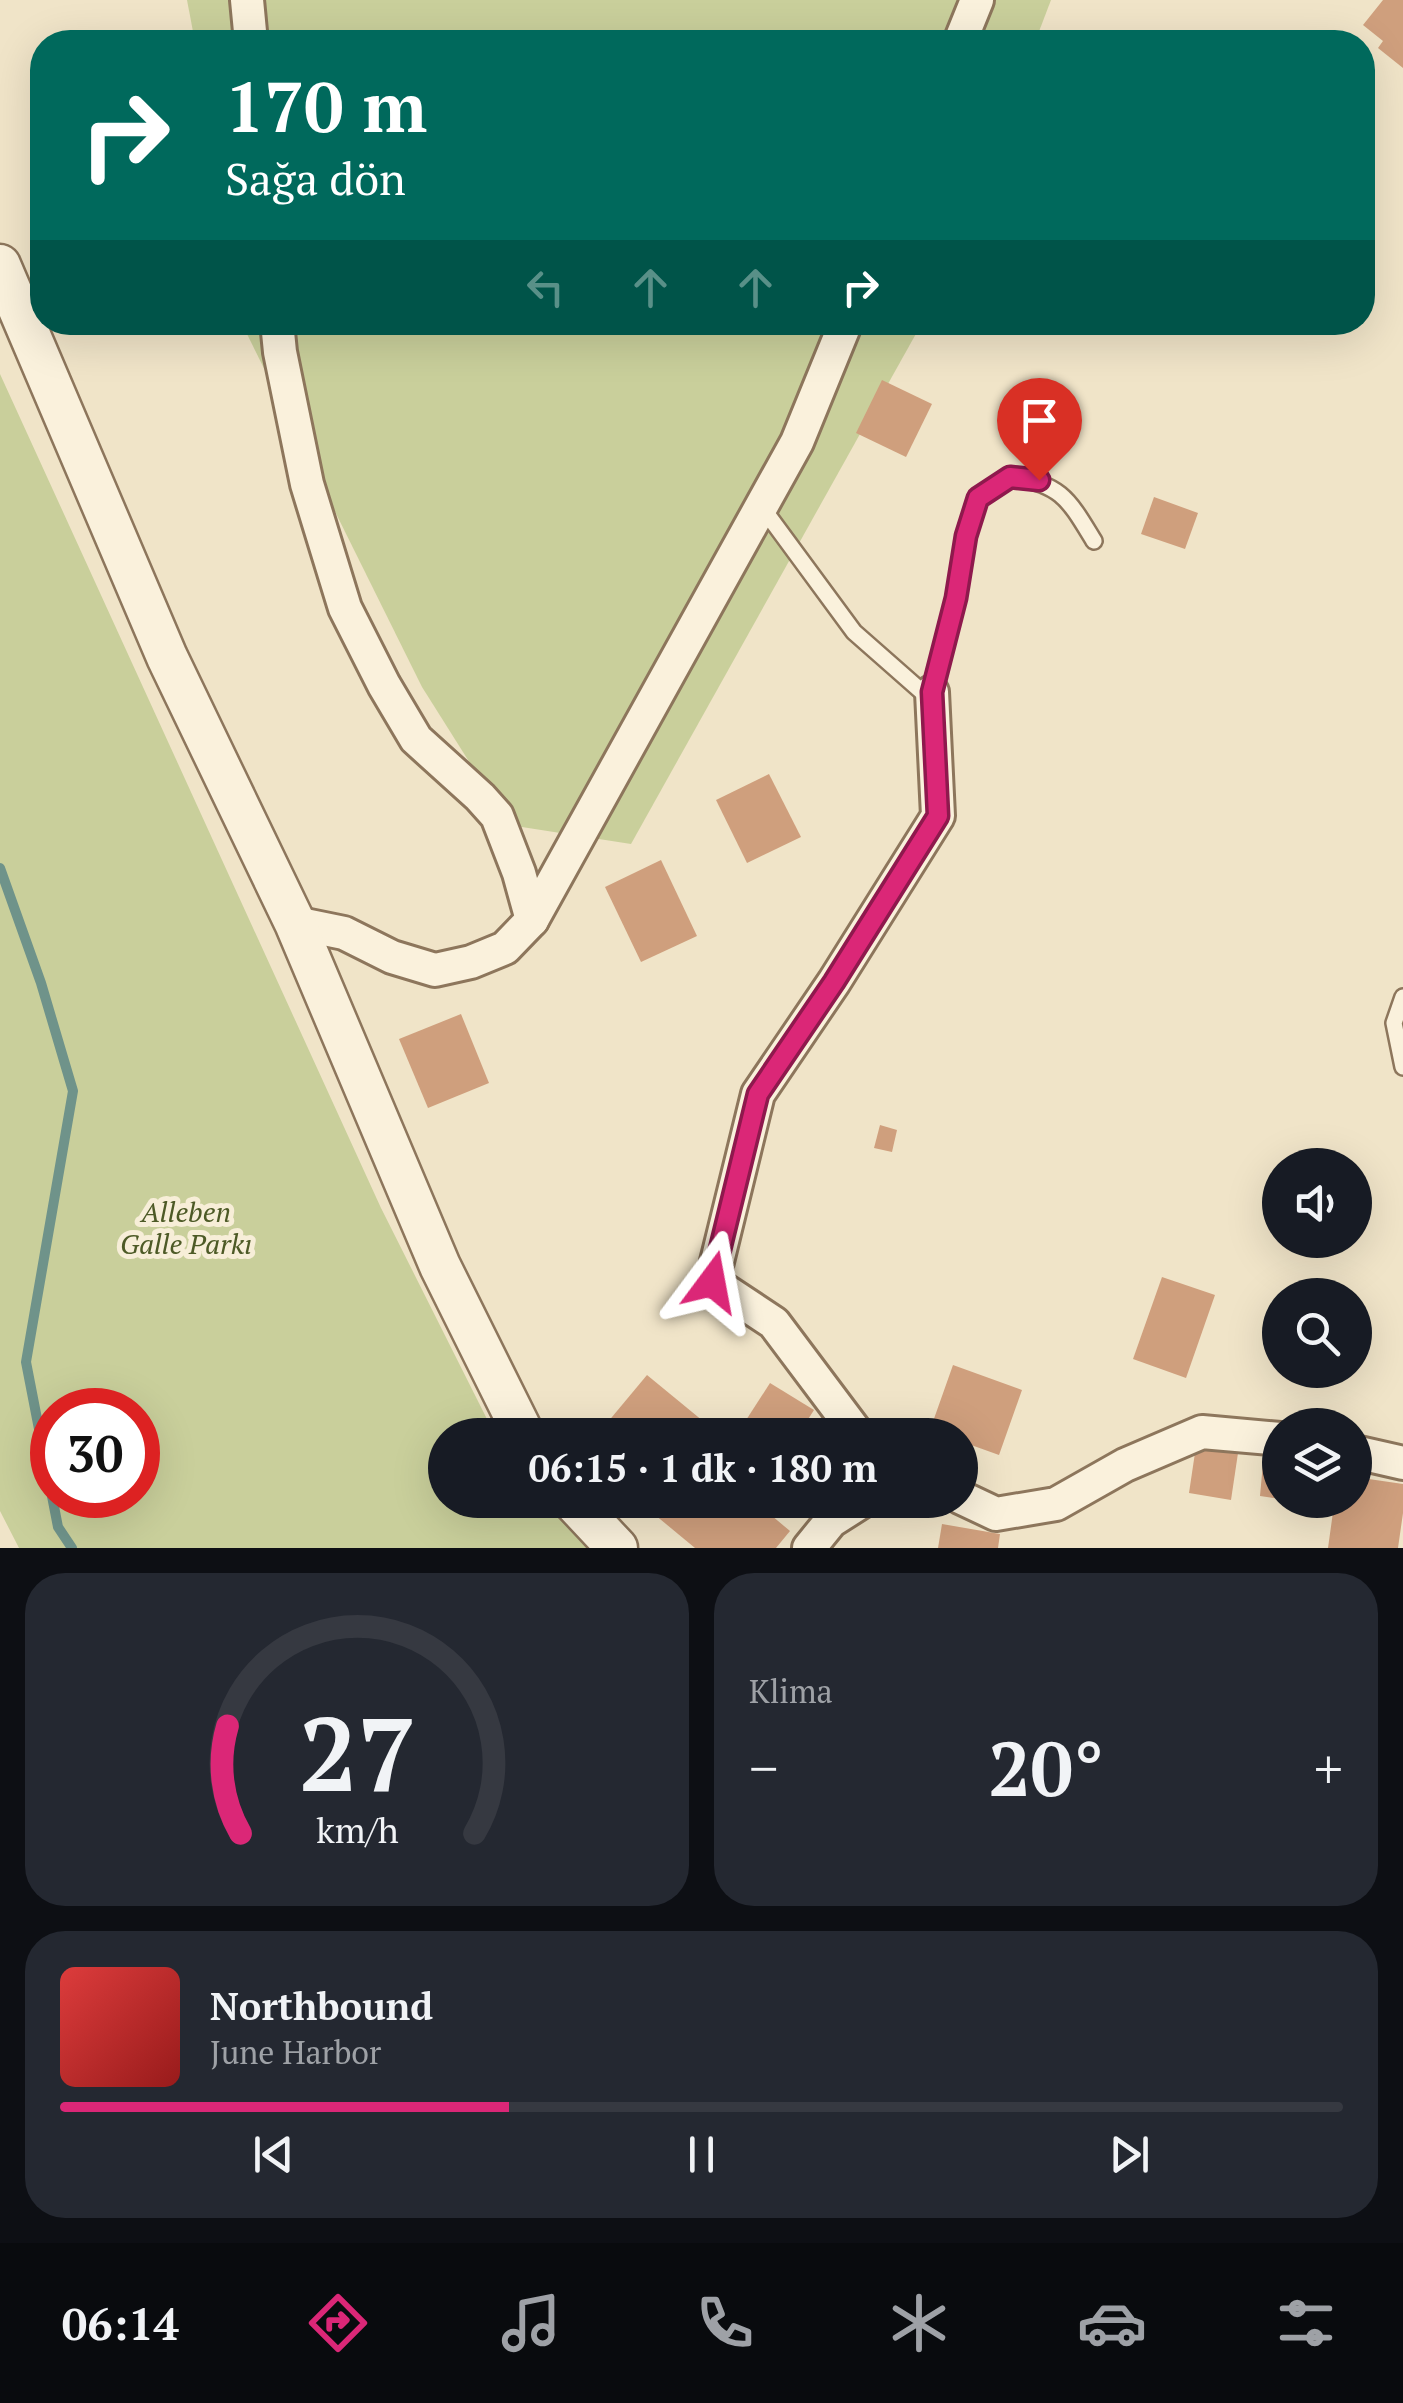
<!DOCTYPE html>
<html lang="tr">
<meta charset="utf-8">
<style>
:root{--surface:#171b24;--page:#242831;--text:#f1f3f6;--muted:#9ea1a6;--line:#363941;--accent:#db2777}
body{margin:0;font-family:"PT Serif",serif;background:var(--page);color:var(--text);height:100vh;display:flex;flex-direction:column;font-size:38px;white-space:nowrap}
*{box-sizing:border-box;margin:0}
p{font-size:32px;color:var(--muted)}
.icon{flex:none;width:55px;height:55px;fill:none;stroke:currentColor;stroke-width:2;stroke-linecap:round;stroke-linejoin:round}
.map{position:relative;height:1548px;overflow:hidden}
.drawer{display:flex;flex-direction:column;gap:25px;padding:25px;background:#0d0f14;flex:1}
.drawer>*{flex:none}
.hud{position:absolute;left:30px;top:30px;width:1345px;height:305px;border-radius:40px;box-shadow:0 10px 40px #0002;background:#00695c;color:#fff;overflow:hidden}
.tools{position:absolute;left:1262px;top:1148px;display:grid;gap:20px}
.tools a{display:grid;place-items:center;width:110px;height:110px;border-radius:50%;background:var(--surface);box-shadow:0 10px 40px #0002;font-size:50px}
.speed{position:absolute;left:30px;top:1388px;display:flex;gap:20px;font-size:50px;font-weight:700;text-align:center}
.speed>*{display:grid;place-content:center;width:130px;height:130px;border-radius:50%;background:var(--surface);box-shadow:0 10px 40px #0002;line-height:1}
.speed .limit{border:15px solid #d22;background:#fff;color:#111}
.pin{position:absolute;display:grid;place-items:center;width:85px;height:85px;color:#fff;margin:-102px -42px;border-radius:50% 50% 50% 0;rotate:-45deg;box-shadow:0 0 10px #0007}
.pin .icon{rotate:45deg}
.me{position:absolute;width:110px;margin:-55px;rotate:13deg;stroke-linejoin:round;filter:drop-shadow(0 0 8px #0008)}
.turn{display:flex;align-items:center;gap:35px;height:210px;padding:0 30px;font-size:45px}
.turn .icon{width:130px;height:130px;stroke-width:2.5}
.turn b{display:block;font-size:70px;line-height:85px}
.lanes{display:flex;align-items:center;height:95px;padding:0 30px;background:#0003;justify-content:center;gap:50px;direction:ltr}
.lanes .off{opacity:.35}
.big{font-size:75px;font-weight:700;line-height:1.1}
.drawer .widget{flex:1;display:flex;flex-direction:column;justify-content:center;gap:15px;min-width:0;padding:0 35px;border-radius:40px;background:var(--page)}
.drawer .dial{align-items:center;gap:0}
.dial svg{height:260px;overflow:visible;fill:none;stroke:var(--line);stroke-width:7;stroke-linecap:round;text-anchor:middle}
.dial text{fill:var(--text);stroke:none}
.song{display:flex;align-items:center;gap:30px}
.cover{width:120px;height:120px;border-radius:15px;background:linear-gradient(135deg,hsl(0 70% 55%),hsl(0 70% 35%))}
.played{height:10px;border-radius:5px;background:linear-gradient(90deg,var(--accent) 35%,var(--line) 35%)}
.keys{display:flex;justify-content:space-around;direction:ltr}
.heat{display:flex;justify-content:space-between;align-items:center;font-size:55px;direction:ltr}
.drawer .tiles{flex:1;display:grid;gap:25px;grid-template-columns:1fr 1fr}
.widget:last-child{grid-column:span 2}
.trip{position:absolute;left:428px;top:1418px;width:550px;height:100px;border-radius:50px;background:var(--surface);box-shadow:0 10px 40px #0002;font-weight:700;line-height:100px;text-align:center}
.tab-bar{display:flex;height:160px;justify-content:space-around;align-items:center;background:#090b0e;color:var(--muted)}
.tab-bar .icon{width:70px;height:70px}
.tab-bar .current{color:var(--accent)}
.tab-bar b{font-size:45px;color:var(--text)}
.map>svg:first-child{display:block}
.green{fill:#c9cf9b;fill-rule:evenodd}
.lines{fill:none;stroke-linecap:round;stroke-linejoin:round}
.stream{stroke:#6f938a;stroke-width:10}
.building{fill:#cf9f7d}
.service-casing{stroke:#8d765c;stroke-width:20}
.minor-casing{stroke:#8d765c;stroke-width:38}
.tertiary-casing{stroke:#8d765c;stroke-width:45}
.service{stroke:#faf1dc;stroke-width:15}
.minor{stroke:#faf1dc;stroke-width:32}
.tertiary{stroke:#faf1dc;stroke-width:40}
.route-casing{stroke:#8e194d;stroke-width:25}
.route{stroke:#db2777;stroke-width:18}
.labels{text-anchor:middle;stroke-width:10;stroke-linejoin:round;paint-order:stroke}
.park-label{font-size:28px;font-style:italic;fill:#4d5a26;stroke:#f7eed8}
</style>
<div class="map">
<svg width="1403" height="1548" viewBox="0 0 1403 1548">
<rect width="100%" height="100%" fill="#f0e4c8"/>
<!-- green -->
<g class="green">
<path d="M 187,0 L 1051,0 L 1035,42 L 195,42 Z"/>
<path d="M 244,323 L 922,323 L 631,844 L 509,825 L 422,687 L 246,332 Z"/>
<path d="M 0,374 L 381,1208 L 495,1435 L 445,1435 L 445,1500 L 545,1500 L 589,1548 L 19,1548 L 0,1511 ZM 52,1410 L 138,1410 L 138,1495 L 52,1495 Z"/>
</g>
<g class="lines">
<!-- stream -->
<path class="stream" d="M 0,868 L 41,983 L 73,1091 L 26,1362 L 58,1527 L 72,1548"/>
</g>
<!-- building -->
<g class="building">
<path d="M 1383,0 L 1403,0 L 1403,68 L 1378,48 L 1383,41 L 1363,25 Z"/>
<path d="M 882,380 L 932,404 L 906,457 L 856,433 Z"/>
<path d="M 1154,497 L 1198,513 L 1185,549 L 1141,534 Z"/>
<path d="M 769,774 L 801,837 L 747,863 L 716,800 Z"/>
<path d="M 661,860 L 697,936 L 641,962 L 605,887 Z"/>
<path d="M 461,1014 L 489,1083 L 428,1108 L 399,1039 Z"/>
<path d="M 880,1125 L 897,1130 L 892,1152 L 874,1148 Z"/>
<path d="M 1162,1277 L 1215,1295 L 1186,1378 L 1133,1359 Z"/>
<path d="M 953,1365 L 1022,1390 L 999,1455 L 960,1441 L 960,1435 L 943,1435 L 930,1430 Z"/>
<path d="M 647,1375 L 720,1435 L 597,1435 Z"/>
<path d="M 770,1383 L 814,1410 L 798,1435 L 744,1435 L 739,1431 Z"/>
<path d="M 1196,1446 L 1238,1453 L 1231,1500 L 1189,1493 Z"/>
<path d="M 1264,1452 L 1280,1454 L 1280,1499 L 1260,1496 Z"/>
<path d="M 1355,1477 L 1403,1484 L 1403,1513 L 1398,1548 L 1328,1548 L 1334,1505 L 1311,1502 L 1311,1500 L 1355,1500 Z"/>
<path d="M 637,1500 L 753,1500 L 790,1531 L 776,1548 L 695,1548 Z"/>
<path d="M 942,1524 L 1000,1534 L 998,1548 L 938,1548 Z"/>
</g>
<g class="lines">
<defs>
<g id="service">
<path d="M 762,507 L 854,632 L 929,698"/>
<path d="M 932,692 L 956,598 L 966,536 L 978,498 L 1010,477 C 1061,483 1069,500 1094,541"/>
<path d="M 1403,997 L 1394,1023 L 1403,1067"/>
</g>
<g id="minor">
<path d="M 247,0 L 251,42"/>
<path d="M 960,42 L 977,0"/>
<path d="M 277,322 L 280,352 L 307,484 L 345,608 L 384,685 L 416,739 L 480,797 L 497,816 L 519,873 L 532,920"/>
<path d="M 295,923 L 344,933 L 392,957 L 435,970 L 471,962 L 505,948 L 532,920 L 797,442 L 846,322"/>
<path d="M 858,1435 L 774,1323 L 712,1282 L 758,1094 L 834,982 L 938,816 L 932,692"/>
<path d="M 1355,1452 L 1403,1463"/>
<path d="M 960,1497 L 996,1514 L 1056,1504 L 1125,1465 L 1202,1432 L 1280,1439"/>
<path d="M 809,1548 L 831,1521 L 864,1500"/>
</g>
<g id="tertiary">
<path d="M 0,265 L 167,657 L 295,923 L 440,1266 L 524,1435"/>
<path d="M 572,1500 L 617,1548"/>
</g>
</defs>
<!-- service casing -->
<use href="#service" class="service-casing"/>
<!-- minor casing -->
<use href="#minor" class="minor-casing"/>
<!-- tertiary casing -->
<use href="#tertiary" class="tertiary-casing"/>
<!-- service -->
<use href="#service" class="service"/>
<!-- minor -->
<use href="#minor" class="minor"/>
<!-- tertiary -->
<use href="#tertiary" class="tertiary"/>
</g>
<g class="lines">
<defs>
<path id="route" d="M 712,1282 L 758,1094 L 834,982 L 938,816 L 932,692 L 956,598 L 966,536 L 978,498 L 1010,477 L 1039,480"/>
</defs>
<!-- route casing -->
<use href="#route" class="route-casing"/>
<!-- route -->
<use href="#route" class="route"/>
</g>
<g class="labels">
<!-- park labels -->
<g class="park-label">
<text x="186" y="1222">Alleben<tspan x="186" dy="32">Galle Parkı</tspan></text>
</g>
</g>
</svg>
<div class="tools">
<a><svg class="icon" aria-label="sound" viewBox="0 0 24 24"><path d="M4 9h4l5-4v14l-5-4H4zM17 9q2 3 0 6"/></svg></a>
<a><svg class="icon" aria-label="search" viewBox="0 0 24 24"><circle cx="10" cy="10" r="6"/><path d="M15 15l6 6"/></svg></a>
<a><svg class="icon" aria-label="layers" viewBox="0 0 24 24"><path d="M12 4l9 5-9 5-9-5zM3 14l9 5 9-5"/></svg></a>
</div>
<div class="speed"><div class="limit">30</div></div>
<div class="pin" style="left:1039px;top:480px;background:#d93025"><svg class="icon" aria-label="arrive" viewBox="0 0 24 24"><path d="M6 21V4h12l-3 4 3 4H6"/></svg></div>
<svg class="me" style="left:712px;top:1282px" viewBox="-20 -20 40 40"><path d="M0-17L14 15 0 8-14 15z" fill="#db2777" stroke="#fff" stroke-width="4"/></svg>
<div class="trip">06:15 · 1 dk · 180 m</div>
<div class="hud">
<div class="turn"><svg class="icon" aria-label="right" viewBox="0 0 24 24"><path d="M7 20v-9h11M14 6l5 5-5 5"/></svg><div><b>170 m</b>Sağa dön</div></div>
<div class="lanes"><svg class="icon off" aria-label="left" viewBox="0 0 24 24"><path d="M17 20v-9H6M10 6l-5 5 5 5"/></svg><svg class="icon off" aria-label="ahead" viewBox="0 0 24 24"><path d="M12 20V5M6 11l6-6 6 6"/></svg><svg class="icon off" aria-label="ahead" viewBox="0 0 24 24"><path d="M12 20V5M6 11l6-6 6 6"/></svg><svg class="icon" aria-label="right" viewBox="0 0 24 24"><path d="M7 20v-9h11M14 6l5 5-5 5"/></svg></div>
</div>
</div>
<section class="drawer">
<div class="tiles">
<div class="widget dial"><svg viewBox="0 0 100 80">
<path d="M14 69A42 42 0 1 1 86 69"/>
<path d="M14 69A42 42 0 0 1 10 36" stroke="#db2777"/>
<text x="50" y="56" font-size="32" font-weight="700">27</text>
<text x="50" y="72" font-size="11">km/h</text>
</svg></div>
<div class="widget"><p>Klima</p>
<div class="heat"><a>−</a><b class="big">20°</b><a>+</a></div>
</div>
<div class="widget">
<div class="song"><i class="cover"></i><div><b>Northbound</b><p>June Harbor</p></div></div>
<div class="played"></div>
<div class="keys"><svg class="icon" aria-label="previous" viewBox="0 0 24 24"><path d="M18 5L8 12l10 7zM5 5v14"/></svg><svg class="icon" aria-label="pause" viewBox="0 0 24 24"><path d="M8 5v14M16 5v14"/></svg><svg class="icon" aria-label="next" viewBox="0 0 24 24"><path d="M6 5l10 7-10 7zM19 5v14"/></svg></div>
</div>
</div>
</section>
<nav class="tab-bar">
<b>06:14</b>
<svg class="icon current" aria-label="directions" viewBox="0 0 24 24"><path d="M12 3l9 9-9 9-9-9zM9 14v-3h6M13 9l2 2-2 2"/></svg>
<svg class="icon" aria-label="music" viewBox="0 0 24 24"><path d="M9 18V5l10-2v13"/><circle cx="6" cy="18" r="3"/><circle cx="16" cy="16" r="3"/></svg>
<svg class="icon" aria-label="phone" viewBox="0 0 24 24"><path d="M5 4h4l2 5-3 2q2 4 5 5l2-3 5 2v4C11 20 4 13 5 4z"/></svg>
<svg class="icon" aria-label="climate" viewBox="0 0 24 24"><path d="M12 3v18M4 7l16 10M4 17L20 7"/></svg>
<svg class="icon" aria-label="car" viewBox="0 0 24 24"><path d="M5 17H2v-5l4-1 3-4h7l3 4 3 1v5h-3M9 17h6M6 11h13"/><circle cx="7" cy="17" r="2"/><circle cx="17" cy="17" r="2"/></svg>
<svg class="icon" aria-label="filters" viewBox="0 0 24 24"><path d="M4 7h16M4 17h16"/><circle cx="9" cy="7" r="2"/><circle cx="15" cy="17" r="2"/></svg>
</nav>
